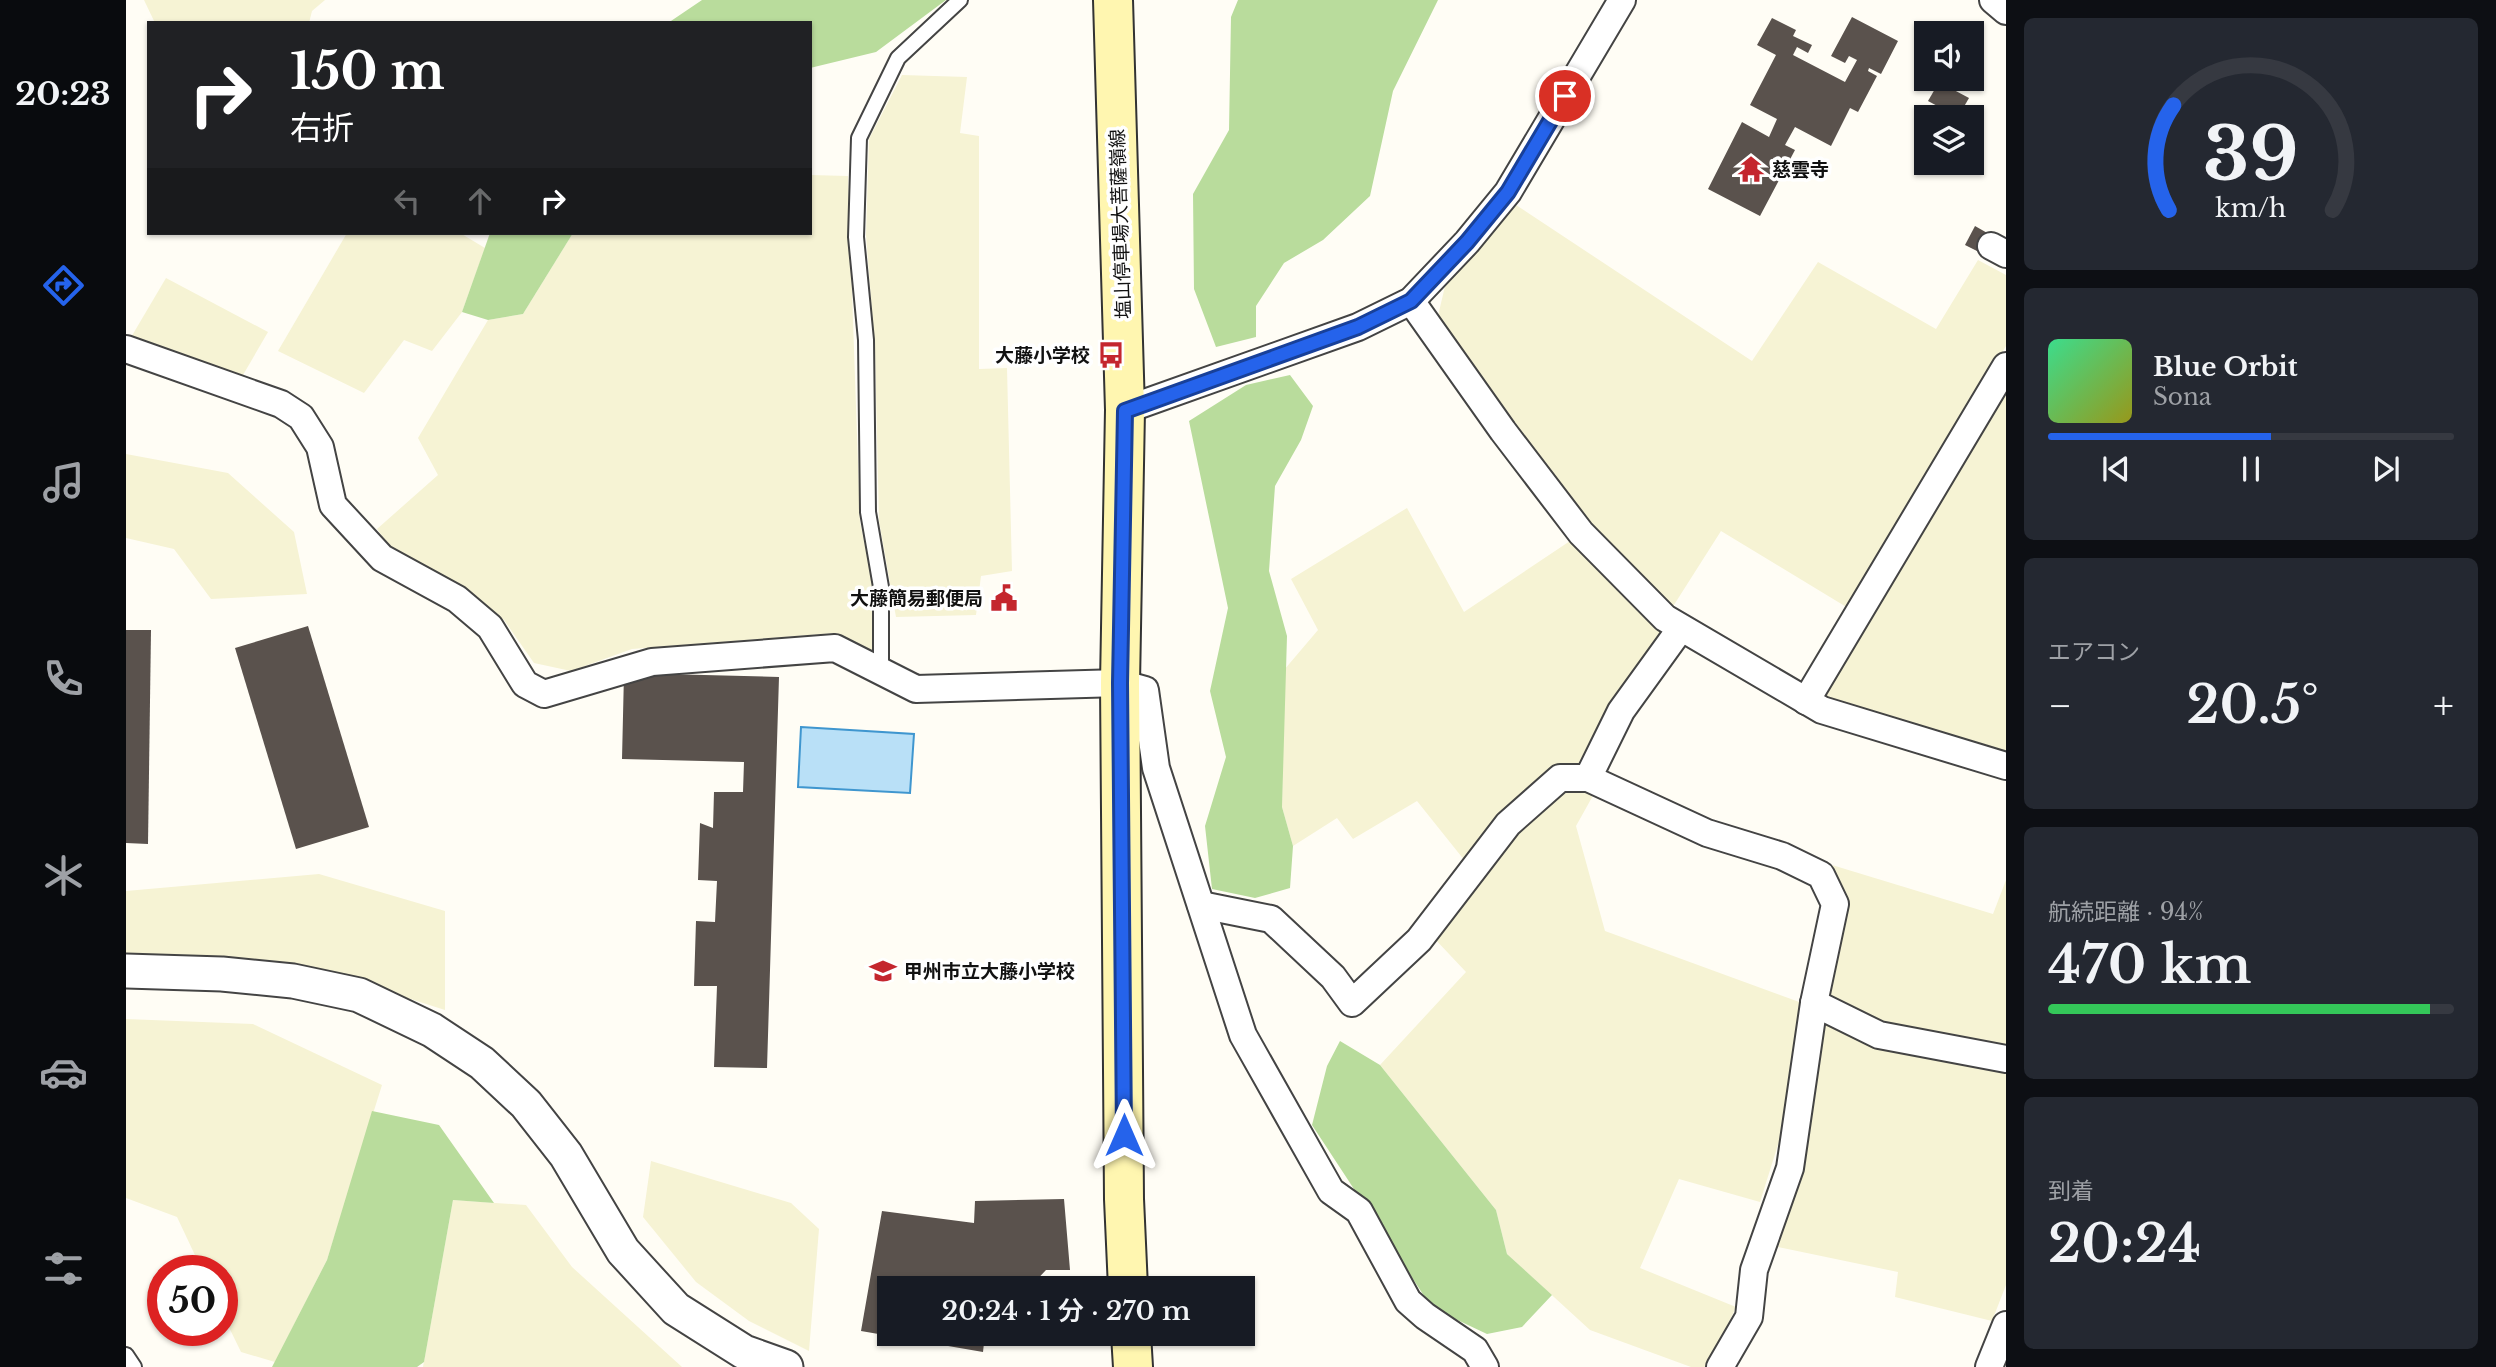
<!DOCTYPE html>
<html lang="ja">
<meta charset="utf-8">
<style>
:root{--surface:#171b24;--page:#242831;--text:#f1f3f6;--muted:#9ea1a6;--line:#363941;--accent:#2563eb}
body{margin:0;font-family:"Libre Baskerville","Noto Sans JP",serif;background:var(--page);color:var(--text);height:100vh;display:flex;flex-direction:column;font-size:26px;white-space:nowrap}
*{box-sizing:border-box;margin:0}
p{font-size:23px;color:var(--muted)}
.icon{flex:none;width:38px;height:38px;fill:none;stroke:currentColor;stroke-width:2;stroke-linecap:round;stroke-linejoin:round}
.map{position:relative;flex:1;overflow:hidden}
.panel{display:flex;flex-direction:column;gap:18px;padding:18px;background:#0d0f14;width:490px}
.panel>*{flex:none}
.hud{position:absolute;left:21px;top:21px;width:665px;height:214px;border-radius:0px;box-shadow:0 2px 5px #0004;background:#202124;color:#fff;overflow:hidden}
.buttons{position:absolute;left:1788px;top:21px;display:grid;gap:14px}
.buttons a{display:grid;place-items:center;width:70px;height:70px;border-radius:0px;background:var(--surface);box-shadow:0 2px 5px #0004;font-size:35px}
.speed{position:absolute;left:21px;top:1255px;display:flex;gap:14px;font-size:35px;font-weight:700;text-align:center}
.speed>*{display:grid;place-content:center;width:91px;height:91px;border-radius:50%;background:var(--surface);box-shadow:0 2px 5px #0004;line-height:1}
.speed .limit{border:10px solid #d22;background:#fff;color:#111}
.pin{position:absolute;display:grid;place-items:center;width:60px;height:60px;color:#fff;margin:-30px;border:4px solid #fff;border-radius:50%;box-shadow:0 2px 7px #0007}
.me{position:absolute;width:77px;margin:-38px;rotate:0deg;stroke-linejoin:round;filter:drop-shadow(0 0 5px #0008)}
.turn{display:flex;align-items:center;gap:24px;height:147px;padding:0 28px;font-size:32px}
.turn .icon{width:91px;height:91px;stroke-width:2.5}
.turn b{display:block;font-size:49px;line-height:60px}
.lanes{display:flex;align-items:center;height:66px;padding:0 28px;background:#0003;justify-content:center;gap:35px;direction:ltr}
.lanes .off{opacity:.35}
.big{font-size:52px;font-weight:600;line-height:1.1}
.panel .widget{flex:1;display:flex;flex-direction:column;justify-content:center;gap:10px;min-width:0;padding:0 24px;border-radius:10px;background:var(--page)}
.panel .dial{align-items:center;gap:0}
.dial svg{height:182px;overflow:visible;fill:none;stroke:var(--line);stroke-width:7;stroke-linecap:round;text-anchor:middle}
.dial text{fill:var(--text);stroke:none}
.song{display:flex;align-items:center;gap:21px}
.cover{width:84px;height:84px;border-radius:10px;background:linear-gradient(135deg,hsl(150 70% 55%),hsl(60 70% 35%))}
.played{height:7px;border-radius:4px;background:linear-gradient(90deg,var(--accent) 55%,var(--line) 55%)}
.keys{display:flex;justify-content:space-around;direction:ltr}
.heat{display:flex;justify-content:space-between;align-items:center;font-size:38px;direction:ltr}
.charge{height:10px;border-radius:5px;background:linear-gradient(90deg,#34c759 94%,var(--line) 0)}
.trip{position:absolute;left:751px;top:1276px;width:378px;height:70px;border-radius:0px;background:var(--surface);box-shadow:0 2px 5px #0004;font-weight:600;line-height:70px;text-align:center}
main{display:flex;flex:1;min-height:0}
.tab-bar{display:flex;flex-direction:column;width:126px;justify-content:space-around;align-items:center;background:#090b0e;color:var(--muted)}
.tab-bar .icon{width:49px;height:49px}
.tab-bar .active{color:var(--accent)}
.tab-bar b{font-size:32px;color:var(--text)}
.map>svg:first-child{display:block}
.farmland{fill:#f6f3d4}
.forest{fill:#b9dc9c}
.water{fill:#b9e0f7;stroke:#3f96cf;stroke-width:2}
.building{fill:#5a524d}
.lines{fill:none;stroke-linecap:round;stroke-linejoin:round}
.service-casing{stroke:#444;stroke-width:18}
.minor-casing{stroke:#444;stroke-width:30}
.tertiary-casing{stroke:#444;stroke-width:37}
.secondary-casing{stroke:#333;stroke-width:42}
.service{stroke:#fff;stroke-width:14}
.minor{stroke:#fff;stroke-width:26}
.tertiary{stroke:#fff;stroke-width:33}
.secondary{stroke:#fff6b0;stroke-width:38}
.route-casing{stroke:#184099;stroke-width:18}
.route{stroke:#2563eb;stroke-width:12}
.labels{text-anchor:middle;stroke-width:7;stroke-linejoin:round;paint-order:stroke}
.poi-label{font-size:19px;font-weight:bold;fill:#111;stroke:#fff;text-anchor:start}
.street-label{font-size:19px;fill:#111;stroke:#fff}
</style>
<main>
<nav class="tab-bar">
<b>20:23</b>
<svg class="icon active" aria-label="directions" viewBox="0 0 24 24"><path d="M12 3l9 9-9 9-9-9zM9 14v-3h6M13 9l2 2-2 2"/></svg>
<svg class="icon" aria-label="music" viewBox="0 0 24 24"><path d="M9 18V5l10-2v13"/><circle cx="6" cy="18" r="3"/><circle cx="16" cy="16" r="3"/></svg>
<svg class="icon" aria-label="phone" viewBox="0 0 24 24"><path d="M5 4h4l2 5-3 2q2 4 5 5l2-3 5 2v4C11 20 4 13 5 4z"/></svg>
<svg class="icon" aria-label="climate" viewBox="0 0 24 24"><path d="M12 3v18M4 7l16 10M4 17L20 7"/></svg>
<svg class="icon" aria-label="car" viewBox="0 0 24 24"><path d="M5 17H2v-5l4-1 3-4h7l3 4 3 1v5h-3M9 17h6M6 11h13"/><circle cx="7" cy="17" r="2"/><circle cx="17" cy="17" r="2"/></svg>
<svg class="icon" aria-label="filters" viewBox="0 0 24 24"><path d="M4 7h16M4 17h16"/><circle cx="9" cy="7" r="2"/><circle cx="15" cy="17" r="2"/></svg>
</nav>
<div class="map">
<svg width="1880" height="1367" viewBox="0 0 1880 1367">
<rect width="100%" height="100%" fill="#fffdf5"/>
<!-- farmland -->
<g class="farmland">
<path d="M 18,0 L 199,0 L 186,11 L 183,23 L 29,23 Z"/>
<path d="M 776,75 L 841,77 L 834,133 L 853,136 L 853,369 L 881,368 L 886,571 L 855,576 L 850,615 L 770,617 L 753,521 L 749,350 L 740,235 L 743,139 Z"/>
<path d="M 684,175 L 722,176 L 734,522 L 748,590 L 746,650 L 710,633 L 506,649 L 445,671 L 408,663 L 378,620 L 312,574 L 269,554 L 251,529 L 312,475 L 292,438 L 362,320 L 397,314 L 447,233 L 684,233 Z"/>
<path d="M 1390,205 L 1626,361 L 1692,262 L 1810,329 L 1852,260 L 1880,275 L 1880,346 L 1722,608 L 1595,531 L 1546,608 L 1467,532 L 1312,316 L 1319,286 Z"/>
<path d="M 221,233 L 334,233 L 359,248 L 336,312 L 306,351 L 278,340 L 238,393 L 152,351 Z"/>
<path d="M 40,278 L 142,332 L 117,375 L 4,339 Z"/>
<path d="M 1880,387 L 1880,753 L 1691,696 Z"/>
<path d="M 0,454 L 102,473 L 168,532 L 181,594 L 85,599 L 48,549 L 0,538 Z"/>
<path d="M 1281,508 L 1338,612 L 1447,539 L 1538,633 L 1455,764 L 1432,768 L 1381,807 L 1339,861 L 1291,801 L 1227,839 L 1211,818 L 1167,846 L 1156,807 L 1158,670 L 1192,630 L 1165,579 Z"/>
<path d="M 1444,786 L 1469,792 L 1450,826 L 1479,931 L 1676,1003 L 1660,1119 L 1634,1202 L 1553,1179 L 1514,1268 L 1610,1307 L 1582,1367 L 1565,1367 L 1464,1330 L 1381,1254 L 1370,1210 L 1254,1065 L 1340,972 L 1307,937 L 1388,833 Z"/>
<path d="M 1706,865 L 1867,914 L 1880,880 L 1880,1047 L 1755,1023 L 1700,999 L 1718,905 Z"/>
<path d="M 193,874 L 319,911 L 319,1010 L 228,981 L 0,957 L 0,891 Z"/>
<path d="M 0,1019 L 127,1024 L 256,1085 L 201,1260 L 149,1362 L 115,1352 L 96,1313 L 96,1270 L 76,1270 L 51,1217 L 0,1198 Z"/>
<path d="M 1695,1021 L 1880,1071 L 1880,1285 L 1866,1321 L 1769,1297 L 1772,1272 L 1652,1247 L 1678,1150 Z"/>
<path d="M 525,1161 L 665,1203 L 693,1229 L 683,1351 L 623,1321 L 570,1282 L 517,1217 Z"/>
<path d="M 327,1200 L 400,1205 L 446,1267 L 556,1367 L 297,1367 Z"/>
</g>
<!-- forest -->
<g class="forest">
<path d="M 576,0 L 820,0 L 750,52 L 684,68 L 684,23 L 542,23 Z"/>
<path d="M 1112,0 L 1312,0 L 1267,91 L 1244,196 L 1197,240 L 1158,263 L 1130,306 L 1130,337 L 1090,347 L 1068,289 L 1067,194 L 1103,130 L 1105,17 Z"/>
<path d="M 364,233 L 447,233 L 397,314 L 362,320 L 336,312 Z"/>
<path d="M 1164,375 L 1187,406 L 1175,440 L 1149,486 L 1143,571 L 1161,636 L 1156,807 L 1167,846 L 1164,888 L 1129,898 L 1086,889 L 1079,826 L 1100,757 L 1084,691 L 1102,608 L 1063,421 L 1120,385 Z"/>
<path d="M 1214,1041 L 1254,1065 L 1370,1210 L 1381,1254 L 1426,1295 L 1396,1327 L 1361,1334 L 1306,1308 L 1186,1125 L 1201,1066 Z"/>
<path d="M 246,1111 L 313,1125 L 368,1203 L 327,1200 L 298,1362 L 291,1367 L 146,1367 L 201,1260 Z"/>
</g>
<!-- water -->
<path class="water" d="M 675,727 L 788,734 L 784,793 L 672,787 Z"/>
<!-- building -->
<g class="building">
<path d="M 1726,17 L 1772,41 L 1755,74 L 1743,68 L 1742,71 L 1751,76 L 1732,112 L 1724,108 L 1705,146 L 1669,127 L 1659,145 L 1669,150 L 1634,216 L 1582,189 L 1616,122 L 1643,137 L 1651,119 L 1624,105 L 1650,55 L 1631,45 L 1646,18 L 1670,30 L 1667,36 L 1686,45 L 1682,53 L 1671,47 L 1667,55 L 1719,82 L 1731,60 L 1723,56 L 1719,63 L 1705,56 Z"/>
<path d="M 1813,82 L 1843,98 L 1832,117 L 1802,101 Z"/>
<path d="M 1849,226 L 1863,234 L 1853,252 L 1839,245 Z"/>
<path d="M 182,626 L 243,827 L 170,849 L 109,648 Z"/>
<path d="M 0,630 L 25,630 L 22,844 L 0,843 Z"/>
<path d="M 498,673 L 653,677 L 641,1068 L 588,1067 L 591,986 L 568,986 L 570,921 L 589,922 L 591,881 L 572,880 L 574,823 L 587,828 L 588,792 L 617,792 L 618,762 L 496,759 Z"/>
<path d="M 938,1199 L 944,1270 L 920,1270 L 903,1288 L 763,1288 L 763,1334 L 859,1334 L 857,1352 L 735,1331 L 756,1211 L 848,1223 L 849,1201 Z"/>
</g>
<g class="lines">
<defs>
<g id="service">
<path d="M 755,671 L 755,587 L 742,512 L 740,340 L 730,237 L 733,138 L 772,58 L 834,0"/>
<path d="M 0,1355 L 8,1367"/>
</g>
<g id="minor">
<path d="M 1867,0 L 1880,11"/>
<path d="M 1865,246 L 1880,254"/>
<path d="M 1285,301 L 1377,431 L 1455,533 L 1539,618 L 1696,710 L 1880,766"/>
<path d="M 0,349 L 155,404 L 175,417 L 194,447 L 207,505 L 256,558 L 331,599 L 364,627 L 399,684 L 418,694 L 526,662 L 709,648 L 790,689 L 994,683 L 1019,690 L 1030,768 L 1117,1035 L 1205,1191 L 1233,1211 L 1282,1301 L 1299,1316 L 1349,1350 L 1359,1367"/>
<path d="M 999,410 L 1232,327 L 1285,301 L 1341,242 L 1382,192 L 1496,0"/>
<path d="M 1555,628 L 1495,711 L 1462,778 L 1581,833 L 1656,856 L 1695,875 L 1709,904 L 1688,1003 L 1664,1168 L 1628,1270 L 1623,1317 L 1594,1367"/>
<path d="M 1680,701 L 1880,366"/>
<path d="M 1075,905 L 1145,919 L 1207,977 L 1226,1003 L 1293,940 L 1382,824 L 1434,778 L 1462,778"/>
<path d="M 1688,1003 L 1753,1035 L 1880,1059"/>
<path d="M 1863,1367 L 1880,1325"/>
</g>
<path id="tertiary" d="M 0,971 L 96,974 L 167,981 L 233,995 L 306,1030 L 356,1063 L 400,1104 L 440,1155 L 497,1251 L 550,1309 L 618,1352 L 660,1367"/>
<g id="secondary">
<path d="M 987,0 L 999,410 L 994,683 L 998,1199 L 1002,1288"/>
<path d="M 1005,1334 L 1007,1367"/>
</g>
</defs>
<!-- service casing -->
<use href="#service" class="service-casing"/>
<!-- minor casing -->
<use href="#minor" class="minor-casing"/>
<!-- tertiary casing -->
<use href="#tertiary" class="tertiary-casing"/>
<!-- secondary casing -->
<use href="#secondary" class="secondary-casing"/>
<!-- service -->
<use href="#service" class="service"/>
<!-- minor -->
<use href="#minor" class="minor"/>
<!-- tertiary -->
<use href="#tertiary" class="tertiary"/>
<!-- secondary -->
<use href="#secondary" class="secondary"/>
</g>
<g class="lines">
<defs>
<path id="route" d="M 998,1135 L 994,683 L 999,411 L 1232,327 L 1285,301 L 1341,242 L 1382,192 L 1439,96"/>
</defs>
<!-- route casing -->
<use href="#route" class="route-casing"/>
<!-- route -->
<use href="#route" class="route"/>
</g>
<!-- icons -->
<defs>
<symbol id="temple-bare" viewBox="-9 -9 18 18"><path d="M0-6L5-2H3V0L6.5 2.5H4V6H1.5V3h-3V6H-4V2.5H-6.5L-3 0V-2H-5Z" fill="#c4262e" stroke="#fff" stroke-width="2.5" paint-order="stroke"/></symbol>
<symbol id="bus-bare" viewBox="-9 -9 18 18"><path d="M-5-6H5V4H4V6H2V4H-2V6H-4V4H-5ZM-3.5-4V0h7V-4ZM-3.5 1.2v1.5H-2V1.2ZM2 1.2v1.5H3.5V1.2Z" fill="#c4262e" stroke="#fff" stroke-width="2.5" paint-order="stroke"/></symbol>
<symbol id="civic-bare" viewBox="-9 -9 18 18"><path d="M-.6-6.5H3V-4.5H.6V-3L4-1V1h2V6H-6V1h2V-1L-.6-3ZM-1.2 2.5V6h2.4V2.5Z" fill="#c4262e" stroke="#fff" stroke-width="2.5" paint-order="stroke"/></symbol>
<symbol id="school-bare" viewBox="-9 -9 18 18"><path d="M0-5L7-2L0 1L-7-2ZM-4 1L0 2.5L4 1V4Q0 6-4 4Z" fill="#c4262e" stroke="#fff" stroke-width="2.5" paint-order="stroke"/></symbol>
</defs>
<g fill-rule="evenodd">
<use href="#temple-bare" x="1606" y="150" width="38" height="38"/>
<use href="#bus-bare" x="966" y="336" width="38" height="38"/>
<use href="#civic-bare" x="859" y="579" width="38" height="38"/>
<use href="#school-bare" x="738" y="952" width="38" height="38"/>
</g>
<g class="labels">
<!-- poi labels -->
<g class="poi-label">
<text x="1646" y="176">慈雲寺</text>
<text x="964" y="362" text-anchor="end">大藤小学校</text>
<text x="857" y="605" text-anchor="end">大藤簡易郵便局</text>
<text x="778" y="978">甲州市立大藤小学校</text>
</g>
<!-- street labels -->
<g class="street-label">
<text transform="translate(994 224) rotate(-92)" y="7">塩山停車場大菩薩嶺線</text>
</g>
</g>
</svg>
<div class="buttons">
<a><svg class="icon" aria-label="sound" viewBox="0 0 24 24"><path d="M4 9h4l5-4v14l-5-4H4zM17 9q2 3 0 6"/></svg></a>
<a><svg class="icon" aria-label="layers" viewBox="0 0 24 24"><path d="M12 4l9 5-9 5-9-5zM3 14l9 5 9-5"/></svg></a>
</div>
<div class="speed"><div class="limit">50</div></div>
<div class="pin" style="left:1439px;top:96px;background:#d93025"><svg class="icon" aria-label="arrive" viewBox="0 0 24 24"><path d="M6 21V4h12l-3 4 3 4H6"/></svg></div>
<svg class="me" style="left:998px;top:1135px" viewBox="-20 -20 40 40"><path d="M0-17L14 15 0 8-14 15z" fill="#2563eb" stroke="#fff" stroke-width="4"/></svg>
<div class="trip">20:24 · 1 分 · 270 m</div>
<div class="hud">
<div class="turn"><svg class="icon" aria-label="right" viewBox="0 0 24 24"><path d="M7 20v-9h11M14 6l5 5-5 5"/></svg><div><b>150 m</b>右折</div></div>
<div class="lanes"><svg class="icon off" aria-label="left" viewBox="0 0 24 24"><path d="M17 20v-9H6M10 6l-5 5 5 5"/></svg><svg class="icon off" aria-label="ahead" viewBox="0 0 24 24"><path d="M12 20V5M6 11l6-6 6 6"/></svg><svg class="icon" aria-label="right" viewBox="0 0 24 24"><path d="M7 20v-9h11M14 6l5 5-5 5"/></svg></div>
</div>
</div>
<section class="panel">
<div class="widget dial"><svg viewBox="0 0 100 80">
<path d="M14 69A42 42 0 1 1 86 69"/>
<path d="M14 69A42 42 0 0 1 16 23" stroke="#2563eb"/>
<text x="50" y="56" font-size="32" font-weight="700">39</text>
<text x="50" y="72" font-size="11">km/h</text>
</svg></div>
<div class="widget">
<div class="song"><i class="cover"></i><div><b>Blue Orbit</b><p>Sona</p></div></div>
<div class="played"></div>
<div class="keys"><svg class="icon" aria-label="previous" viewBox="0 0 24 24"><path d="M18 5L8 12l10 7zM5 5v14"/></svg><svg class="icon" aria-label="pause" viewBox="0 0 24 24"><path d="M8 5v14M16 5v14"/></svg><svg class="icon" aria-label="next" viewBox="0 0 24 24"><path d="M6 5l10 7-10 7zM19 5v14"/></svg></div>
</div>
<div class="widget"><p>エアコン</p>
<div class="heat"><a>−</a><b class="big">20.5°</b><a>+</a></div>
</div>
<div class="widget"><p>航続距離 · 94%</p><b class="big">470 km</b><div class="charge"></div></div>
<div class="widget"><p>到着</p><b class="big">20:24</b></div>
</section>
</main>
